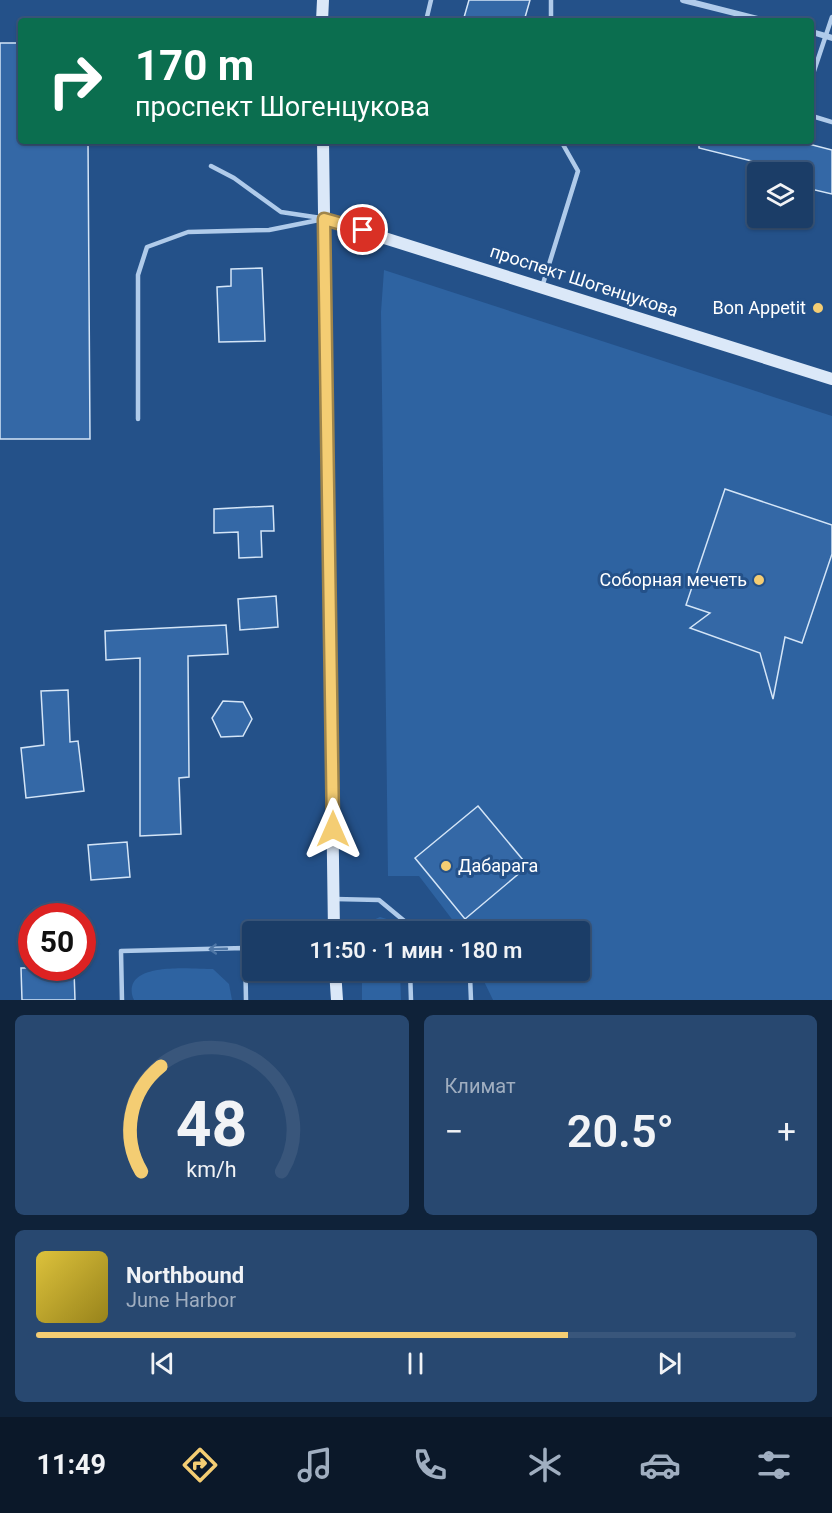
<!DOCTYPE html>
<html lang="ru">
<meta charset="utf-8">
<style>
:root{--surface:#1b3d67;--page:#284870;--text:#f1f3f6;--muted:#a0aec0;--line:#39567b;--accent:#f4cd73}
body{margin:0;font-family:Roboto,sans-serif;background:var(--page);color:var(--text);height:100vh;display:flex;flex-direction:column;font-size:22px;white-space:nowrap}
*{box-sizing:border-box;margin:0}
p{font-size:20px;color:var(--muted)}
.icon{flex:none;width:33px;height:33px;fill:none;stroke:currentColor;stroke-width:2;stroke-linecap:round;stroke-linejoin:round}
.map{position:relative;height:1000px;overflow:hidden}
.drawer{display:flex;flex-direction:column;gap:15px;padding:15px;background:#0f2239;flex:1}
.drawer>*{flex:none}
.top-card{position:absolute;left:18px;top:18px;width:796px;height:126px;border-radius:6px;box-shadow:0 2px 4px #0004,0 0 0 2px var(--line);background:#0b6e4f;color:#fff;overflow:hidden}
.controls{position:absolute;left:747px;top:162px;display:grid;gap:12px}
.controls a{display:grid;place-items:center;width:66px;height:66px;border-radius:6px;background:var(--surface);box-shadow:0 2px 4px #0004,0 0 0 2px var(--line);font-size:30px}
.speed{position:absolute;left:18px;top:903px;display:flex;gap:12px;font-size:30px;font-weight:700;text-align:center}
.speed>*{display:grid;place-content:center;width:78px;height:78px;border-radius:50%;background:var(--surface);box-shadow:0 2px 4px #0004,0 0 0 2px var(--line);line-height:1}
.speed .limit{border:9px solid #d22;background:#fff;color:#111}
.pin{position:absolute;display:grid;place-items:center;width:51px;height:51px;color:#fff;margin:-26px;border:3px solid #fff;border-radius:50%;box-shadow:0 2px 6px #0007}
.me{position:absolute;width:66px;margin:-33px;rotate:0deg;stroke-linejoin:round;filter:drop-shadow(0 0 4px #0008)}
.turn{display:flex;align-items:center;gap:21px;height:126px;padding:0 18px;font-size:27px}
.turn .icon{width:78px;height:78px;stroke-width:2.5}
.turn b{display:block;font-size:42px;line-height:51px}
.big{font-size:45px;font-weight:600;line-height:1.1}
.drawer .card{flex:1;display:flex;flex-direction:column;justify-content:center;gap:9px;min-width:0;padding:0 21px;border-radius:9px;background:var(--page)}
.drawer .dial{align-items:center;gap:0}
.dial svg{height:156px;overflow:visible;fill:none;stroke:var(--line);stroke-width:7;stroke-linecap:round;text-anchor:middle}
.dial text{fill:var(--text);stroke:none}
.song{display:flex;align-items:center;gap:18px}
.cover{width:72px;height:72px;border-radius:9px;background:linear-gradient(135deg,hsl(50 70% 55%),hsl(50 70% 35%))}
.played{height:6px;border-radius:3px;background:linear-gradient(90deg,var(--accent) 70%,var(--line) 70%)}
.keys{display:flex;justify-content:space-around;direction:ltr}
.heat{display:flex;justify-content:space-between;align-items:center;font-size:33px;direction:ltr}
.drawer .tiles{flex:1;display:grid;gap:15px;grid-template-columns:1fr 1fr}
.card:last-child{grid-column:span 2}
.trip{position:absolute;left:242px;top:921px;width:348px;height:60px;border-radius:6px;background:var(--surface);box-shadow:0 2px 4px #0004,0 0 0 2px var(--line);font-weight:600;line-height:60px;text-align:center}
.tab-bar{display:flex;height:96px;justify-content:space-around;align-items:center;background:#0b1829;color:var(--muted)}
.tab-bar .icon{width:42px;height:42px}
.tab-bar .on{color:var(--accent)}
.tab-bar b{font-size:27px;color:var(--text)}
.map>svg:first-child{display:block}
.green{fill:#2e63a1}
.building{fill:#3468a6;stroke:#d4e5f7;stroke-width:1.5}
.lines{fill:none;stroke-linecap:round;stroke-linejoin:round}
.service{stroke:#b0cbea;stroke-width:4.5}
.minor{stroke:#b0cbea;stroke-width:6}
.secondary{stroke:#dbe8f8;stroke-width:12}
.oneway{stroke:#4e76a6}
.route-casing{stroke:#9f854b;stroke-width:15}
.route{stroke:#f4cd73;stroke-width:10}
.poi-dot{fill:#f4cd73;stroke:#245189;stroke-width:2}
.labels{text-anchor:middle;stroke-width:6;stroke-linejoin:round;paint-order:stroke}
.street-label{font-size:18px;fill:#fff;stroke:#245189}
.poi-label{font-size:18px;fill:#fff;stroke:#245189;text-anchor:end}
</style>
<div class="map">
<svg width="832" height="1000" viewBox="0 0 832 1000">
<rect width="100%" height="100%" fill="#245189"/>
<!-- green -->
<g class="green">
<path d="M 384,270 L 832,416 L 832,1000 L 493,1000 L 479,971 L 579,970 L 579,932 L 461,931 L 419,876 L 388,876 L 381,312 Z"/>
<path d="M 380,917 L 390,920 L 398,931 L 362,931 L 367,923 Z"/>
<path d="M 213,969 L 229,984 L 232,1000 L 134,1000 C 118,960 193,969 213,969 Z"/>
<path d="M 362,971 L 400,971 L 401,1000 L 362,1000 Z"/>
</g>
<!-- building -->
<g class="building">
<path d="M 469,0 L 530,0 L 524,21 L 463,21 Z"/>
<path d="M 0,43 L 21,43 L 21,141 L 88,141 L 90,439 L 0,439 Z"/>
<path d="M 699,141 L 797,141 L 832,150 L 832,194 L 802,187 L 802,172 L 758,172 L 760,163 L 699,148 Z"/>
<path d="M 262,268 L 265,341 L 219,342 L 217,287 L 231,286 L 231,269 Z"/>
<path d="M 725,489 L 832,525 L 832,554 L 802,643 L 785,637 L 773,699 L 760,653 L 690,628 L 710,613 L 686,605 Z"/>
<path d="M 273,506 L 274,531 L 261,531 L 262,557 L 239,558 L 238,532 L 214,533 L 214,509 Z"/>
<path d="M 276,596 L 278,627 L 240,630 L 238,599 Z"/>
<path d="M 226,625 L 228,654 L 188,656 L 189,777 L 179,778 L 181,834 L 140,836 L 140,658 L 106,660 L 105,631 Z"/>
<path d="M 68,690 L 70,742 L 78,741 L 84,791 L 26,798 L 21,748 L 44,745 L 41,691 Z"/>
<path d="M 223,701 L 243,702 L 252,719 L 243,736 L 221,737 L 212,718 Z"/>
<path d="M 478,806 L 528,866 L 465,919 L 415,858 Z"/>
<path d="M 127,842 L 130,877 L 91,880 L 88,845 Z"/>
<path d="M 21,968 L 67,968 L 68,971 L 74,970 L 75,1000 L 22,1000 Z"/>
</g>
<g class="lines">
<!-- service -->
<g class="service">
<path d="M 426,21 L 431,0"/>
<path d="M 551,21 L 551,0"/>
<path d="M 812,77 L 832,17"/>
<path d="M 812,116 L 832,122"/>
<path d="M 211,166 L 234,178 L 281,212 L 321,218"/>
<path d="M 542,287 L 578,171 L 561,141"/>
<path d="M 138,419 L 138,275 L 147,247 L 188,232 L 269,230 L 324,219"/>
<path d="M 335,899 L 379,900 L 408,924"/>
<path d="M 408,932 L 408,924 L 424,932"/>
<path d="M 410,970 L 411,1000"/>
<path d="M 467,970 L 470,976 L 471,1000"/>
<path d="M 122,1000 L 121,951 L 245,948 L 246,1000"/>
</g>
<!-- minor -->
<g class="minor">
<path d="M 683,0 L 766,21"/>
<path d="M 812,32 L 832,38"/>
</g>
<!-- secondary -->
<g class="secondary">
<path d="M 322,21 L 323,0"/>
<path d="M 323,141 L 334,932"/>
<path d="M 324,219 L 832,379"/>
<path d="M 335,970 L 337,1000"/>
</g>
</g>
<!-- one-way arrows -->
<defs><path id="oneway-shaft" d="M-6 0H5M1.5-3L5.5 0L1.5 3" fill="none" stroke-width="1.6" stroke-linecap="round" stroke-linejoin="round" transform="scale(1.5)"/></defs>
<use class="oneway" href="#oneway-shaft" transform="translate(218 949) rotate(178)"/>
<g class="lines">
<defs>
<path id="route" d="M 333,829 L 324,219 L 363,230"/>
</defs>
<!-- route casing -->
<use href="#route" class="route-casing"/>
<!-- route -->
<use href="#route" class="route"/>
</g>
<!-- markers -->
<g class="poi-dot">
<circle cx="818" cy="308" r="6"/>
<circle cx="759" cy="580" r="6"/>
<circle cx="446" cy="866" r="6"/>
</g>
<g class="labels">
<!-- street labels -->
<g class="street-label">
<text transform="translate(584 281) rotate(18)" y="6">проспект Шогенцукова</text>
</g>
<!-- poi labels -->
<g class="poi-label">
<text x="806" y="314">Bon Appetit</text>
<text x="747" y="586">Соборная мечеть</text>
<text x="458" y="872" text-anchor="start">Дабарага</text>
</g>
</g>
</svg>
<div class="controls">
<a><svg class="icon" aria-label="layers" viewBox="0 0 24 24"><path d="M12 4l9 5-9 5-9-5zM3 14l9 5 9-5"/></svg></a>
</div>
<div class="speed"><div class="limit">50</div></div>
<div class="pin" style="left:363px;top:230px;background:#d93025"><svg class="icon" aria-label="arrive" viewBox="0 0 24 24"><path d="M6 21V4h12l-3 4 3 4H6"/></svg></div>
<svg class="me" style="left:333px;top:829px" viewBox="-20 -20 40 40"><path d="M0-17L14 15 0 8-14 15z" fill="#f4cd73" stroke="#fff" stroke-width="4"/></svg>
<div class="trip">11:50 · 1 мин · 180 m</div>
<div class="top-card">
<div class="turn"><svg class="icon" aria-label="right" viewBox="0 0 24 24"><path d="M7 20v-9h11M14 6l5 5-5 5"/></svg><div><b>170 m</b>проспект Шогенцукова</div></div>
</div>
</div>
<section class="drawer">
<div class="tiles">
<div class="card dial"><svg viewBox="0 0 100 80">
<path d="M14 69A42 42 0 1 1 86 69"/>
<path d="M14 69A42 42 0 0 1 24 15" stroke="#f4cd73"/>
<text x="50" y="56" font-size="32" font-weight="700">48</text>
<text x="50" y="72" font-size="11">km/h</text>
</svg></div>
<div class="card"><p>Климат</p>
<div class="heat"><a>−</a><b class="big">20.5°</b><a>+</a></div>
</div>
<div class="card">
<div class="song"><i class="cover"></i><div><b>Northbound</b><p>June Harbor</p></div></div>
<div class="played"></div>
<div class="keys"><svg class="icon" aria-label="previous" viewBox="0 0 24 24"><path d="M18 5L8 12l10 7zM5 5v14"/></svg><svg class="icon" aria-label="pause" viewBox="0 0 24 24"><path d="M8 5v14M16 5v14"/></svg><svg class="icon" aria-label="next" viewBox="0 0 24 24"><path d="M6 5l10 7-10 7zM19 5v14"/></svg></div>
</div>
</div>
</section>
<nav class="tab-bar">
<b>11:49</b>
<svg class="icon on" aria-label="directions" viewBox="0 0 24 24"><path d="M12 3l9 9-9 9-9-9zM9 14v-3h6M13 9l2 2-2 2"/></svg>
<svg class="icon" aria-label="music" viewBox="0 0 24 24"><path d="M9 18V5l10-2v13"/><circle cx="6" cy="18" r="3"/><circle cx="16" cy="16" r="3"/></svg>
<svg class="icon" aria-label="phone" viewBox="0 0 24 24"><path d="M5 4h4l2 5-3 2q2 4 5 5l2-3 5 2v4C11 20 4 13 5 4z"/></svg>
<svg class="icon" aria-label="climate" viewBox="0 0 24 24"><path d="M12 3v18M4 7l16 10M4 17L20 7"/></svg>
<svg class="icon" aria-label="car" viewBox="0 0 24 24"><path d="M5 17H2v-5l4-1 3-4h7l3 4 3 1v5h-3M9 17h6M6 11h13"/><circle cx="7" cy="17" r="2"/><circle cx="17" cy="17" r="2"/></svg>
<svg class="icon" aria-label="filters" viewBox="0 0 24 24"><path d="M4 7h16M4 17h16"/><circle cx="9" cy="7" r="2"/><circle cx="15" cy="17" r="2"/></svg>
</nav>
